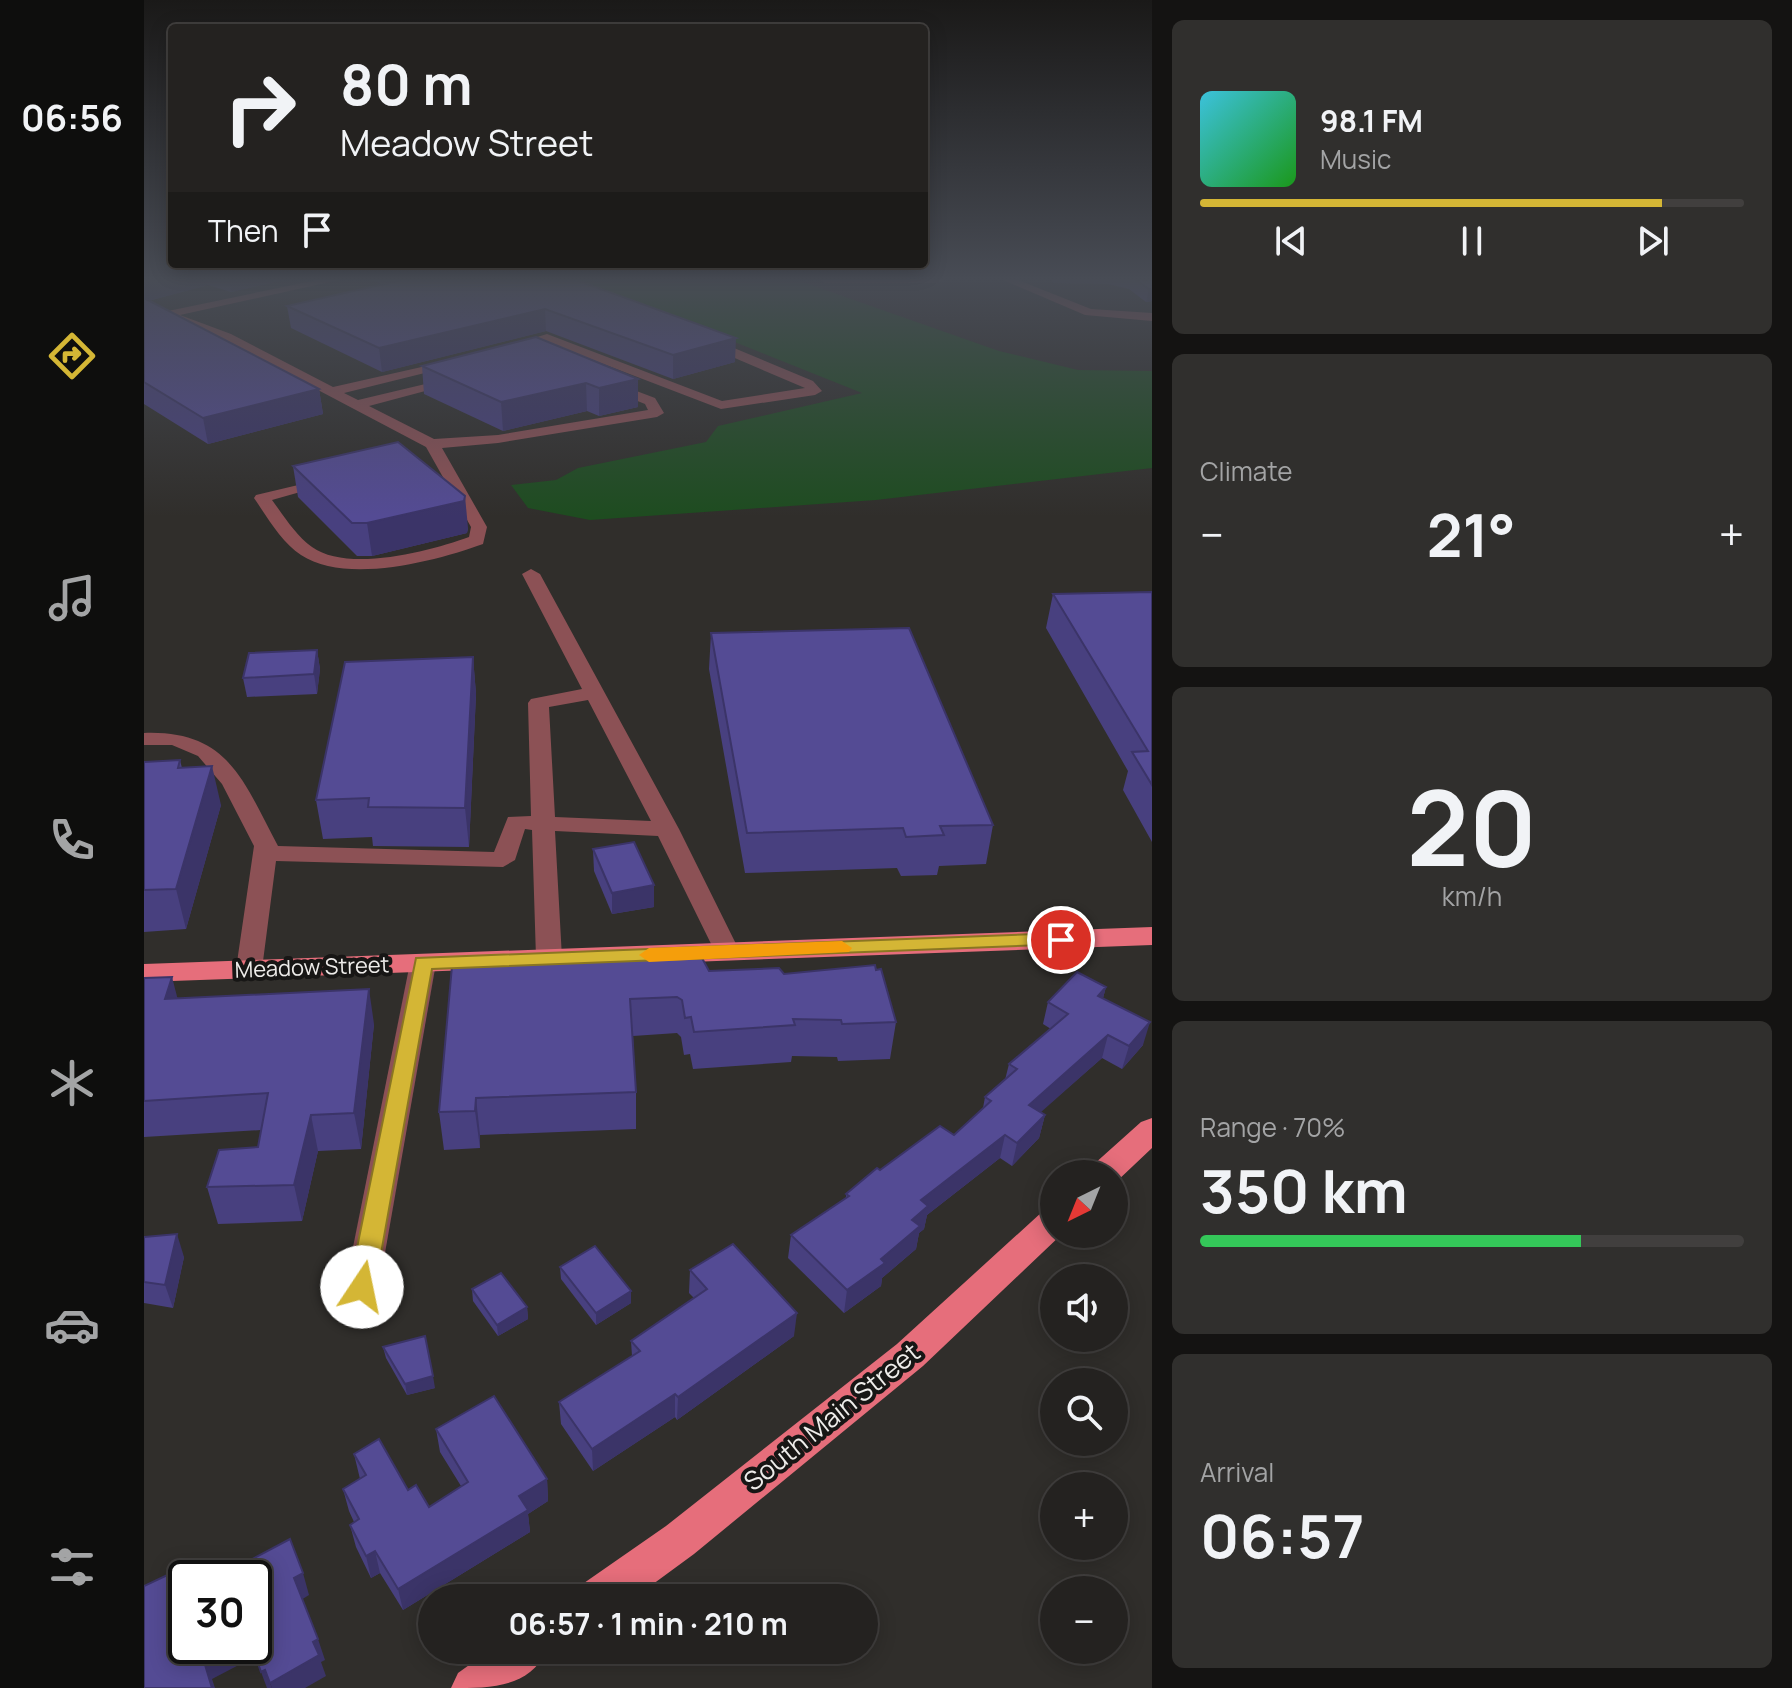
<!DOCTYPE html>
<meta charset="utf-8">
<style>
:root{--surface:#242220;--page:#302f2d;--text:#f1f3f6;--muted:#a3a4a5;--line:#413f3e;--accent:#d4b635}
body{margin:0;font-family:Manrope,sans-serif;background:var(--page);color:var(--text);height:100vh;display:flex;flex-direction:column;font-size:30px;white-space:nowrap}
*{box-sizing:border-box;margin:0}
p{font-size:26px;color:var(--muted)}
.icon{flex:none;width:44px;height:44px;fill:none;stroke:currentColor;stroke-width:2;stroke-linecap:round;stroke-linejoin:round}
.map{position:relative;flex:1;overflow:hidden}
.drawer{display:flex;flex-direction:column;gap:20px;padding:20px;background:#141312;width:640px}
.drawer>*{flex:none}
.top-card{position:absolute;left:24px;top:24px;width:760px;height:244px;border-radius:8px;box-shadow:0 4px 20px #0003,0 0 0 2px var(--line);background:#242220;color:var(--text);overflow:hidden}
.needle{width:52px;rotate:223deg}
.fabs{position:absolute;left:896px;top:1160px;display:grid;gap:16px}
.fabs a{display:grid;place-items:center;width:88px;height:88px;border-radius:50%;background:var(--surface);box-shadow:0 4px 20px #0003,0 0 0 2px var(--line);font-size:40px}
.speed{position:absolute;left:24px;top:1560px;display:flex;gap:16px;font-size:40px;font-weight:700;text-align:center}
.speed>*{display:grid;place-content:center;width:104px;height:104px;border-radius:50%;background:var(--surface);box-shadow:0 4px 20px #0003,0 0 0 2px var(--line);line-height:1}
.speed .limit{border:4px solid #111;border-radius:12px;background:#fff;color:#111}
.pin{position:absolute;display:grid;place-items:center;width:68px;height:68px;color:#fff;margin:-34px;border:4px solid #fff;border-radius:50%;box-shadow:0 2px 8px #0007}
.me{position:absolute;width:88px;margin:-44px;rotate:11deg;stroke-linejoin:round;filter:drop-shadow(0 0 6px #0008)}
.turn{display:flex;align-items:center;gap:28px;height:168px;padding:0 40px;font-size:36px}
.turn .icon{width:104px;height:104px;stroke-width:2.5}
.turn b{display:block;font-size:56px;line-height:68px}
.then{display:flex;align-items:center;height:76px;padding:0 40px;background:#0003;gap:16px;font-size:30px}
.big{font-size:60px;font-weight:700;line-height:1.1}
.drawer .tile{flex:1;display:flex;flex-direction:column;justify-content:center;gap:12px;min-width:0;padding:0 28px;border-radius:12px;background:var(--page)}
.drawer .dial{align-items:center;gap:0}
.dial b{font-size:104px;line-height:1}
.song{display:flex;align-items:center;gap:24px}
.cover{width:96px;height:96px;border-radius:12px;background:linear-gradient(135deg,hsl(190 70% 55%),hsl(120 70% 35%))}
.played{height:8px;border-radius:4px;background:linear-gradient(90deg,var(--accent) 85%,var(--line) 85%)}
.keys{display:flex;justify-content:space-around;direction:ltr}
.heat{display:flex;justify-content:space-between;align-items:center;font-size:44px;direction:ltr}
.charge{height:12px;border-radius:6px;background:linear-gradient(90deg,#34c759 70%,var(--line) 0)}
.trip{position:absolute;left:274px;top:1584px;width:460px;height:80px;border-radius:40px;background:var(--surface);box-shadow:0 4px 20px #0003,0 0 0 2px var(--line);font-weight:700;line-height:80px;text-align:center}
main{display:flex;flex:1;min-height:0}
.dock{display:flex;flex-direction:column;width:144px;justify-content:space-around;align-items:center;background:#0e0e0d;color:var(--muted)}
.dock .icon{width:56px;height:56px}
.dock .on{color:var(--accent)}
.dock b{font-size:36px;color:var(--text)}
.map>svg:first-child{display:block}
.green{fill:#1e4c20}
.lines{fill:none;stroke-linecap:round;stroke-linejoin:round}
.minor{fill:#8c5155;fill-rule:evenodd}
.major{fill:#e66e7b;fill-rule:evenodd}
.wall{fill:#48407f}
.shaded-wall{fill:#3b3468}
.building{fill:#544b94;stroke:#3b3468;stroke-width:2}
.route{fill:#d4b635;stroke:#8a7622;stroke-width:2}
.slow{fill:#f59e0b}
.labels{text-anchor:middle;stroke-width:8;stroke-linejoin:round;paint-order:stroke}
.street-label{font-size:22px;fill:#eeecea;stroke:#171615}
.near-street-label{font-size:26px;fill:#eeecea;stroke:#171615}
</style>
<main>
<nav class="dock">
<b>06:56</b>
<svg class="icon on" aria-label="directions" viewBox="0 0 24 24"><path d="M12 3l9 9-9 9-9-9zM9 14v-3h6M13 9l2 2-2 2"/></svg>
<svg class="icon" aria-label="music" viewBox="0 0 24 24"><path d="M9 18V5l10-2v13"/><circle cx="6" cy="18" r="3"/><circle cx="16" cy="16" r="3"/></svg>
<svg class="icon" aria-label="phone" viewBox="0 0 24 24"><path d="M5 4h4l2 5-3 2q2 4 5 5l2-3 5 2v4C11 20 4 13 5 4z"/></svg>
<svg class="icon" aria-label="climate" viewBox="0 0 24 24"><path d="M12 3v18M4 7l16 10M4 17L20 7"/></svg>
<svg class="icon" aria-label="car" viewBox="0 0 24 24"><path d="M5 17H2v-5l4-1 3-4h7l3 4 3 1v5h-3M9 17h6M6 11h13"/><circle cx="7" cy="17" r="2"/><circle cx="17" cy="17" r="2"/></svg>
<svg class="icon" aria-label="filters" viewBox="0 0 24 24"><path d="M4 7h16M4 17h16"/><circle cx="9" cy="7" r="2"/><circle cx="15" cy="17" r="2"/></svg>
</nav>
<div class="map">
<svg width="1008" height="1688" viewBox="0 0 1008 1688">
<rect width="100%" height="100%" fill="#302e2b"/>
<!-- green -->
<path class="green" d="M 435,280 L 653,280 L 855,351 L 934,370 L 1008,371 L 1008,468 L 732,500 L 446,520 L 384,508 L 367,485 L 412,480 L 434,468 L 562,442 L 574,426 L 718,393 Z"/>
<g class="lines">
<!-- minor -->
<g class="minor">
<path d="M 173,280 L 195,280 L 36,315 L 87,334 L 189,387 L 313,359 L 313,365 L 200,393 L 214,400 L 315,376 L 315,382 L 225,406 L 290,439 L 354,435 L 504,410 L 501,404 L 461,388 L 461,382 L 466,381 L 511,398 L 520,413 L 513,417 L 354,443 L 298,448 L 343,527 L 339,544 C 292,561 202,585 157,555 C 138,543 123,517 110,498 L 112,495 L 188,477 L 188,483 L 128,500 C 140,516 152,536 168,547 C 204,573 287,551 325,537 L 327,527 L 282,447 L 79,340 L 0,310 L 0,303 L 24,311 Z"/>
<path d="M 676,280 L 798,280 L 793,283 L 681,283 Z"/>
<path d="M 859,280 L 874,280 L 947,309 L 1008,313 L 1008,321 L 941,315 Z"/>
<path d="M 403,334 L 578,401 L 661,388 L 558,344 L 558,338 L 566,338 L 669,381 L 678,391 L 671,395 L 577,409 L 402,342 L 367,351 L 361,347 Z"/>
<path d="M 387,569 L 396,574 L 535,829 L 596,952 L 592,958 L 574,958 L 514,836 L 411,831 L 418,958 L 414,964 L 396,964 L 392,958 L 388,830 L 381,829 L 371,860 L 359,867 L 132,861 L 118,969 L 114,975 L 96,975 L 92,969 L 110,846 L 78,784 L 54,756 L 28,745 L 0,745 L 0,733 C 85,730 99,781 134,846 L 350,852 L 364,817 L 387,816 L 384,703 L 387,699 L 438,689 L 378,574 ZM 444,700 L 507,821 L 411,817 L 405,707 Z"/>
<path d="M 279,954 L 288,957 L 292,963 L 235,1287 L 230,1297 L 218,1302 L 206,1297 L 201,1287 L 266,963 L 270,957 Z"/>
</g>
<!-- major -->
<g class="major">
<path d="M 1008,927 L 1008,945 L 0,982 L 0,964 Z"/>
<path d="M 1008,1118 L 1008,1148 L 971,1183 L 970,1174 L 944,1174 L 949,1165 L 997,1122 Z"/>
<path d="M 910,1208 L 910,1234 L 918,1234 L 779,1366 L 550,1554 L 490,1598 L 434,1598 L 440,1583 L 522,1526 L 753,1344 L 898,1212 Z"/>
<path d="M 346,1650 L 403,1650 C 385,1688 347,1688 307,1688 L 314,1673 Z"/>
</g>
</g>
<!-- wall -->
<g class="wall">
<path d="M 0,280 L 140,280 L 87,292 L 64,285 L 4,301 L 175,389 L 179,414 L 64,444 L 0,404 Z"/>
<path d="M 227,280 L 432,280 L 591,362 L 529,379 L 402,331 L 238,372 L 147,328 L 143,306 L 238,284 Z"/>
<path d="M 907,280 L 1008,280 L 1008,301 L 1002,302 L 985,289 L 964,284 L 909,283 Z"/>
<path d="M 278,366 L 494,379 L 494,407 L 455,416 L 443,411 L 359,431 L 280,394 Z"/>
<path d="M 149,466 L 324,528 L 323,533 L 228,556 L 213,556 L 154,497 Z"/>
<path d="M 1008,592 L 1008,842 L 979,790 L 984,771 L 902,628 L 909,594 Z"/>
<path d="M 567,633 L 849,825 L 842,864 L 795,866 L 793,875 L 757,876 L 753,868 L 601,873 L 565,669 Z"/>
<path d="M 173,650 L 176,669 L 173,694 L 103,697 L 99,678 Z"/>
<path d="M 329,657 L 332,694 L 325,847 L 229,846 L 228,837 L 179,839 L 172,800 Z"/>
<path d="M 36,760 L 38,768 L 77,805 L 42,929 L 0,932 L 0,762 Z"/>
<path d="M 449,849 L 510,885 L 510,907 L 468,914 L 450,871 Z"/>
<path d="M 308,966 L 565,971 L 640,974 L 752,1022 L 746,1059 L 694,1061 L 693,1057 L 648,1056 L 647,1062 L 549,1069 L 546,1054 L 540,1055 L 537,1037 L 533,1033 L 489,1036 L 492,1092 L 492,1129 L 336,1135 L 336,1148 L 300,1150 L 295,1112 Z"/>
<path d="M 0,978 L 34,998 L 230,1024 L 217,1149 L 174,1151 L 158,1221 L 74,1224 L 63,1187 L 114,1147 L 117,1130 L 0,1137 Z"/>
<path d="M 962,987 L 959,998 L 999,1045 L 978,1069 L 958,1058 L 896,1112 L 901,1115 L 895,1138 L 868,1166 L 856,1158 L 783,1215 L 780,1229 L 775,1233 L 772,1249 L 738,1278 L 737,1286 L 700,1313 L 644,1258 L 647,1235 L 702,1198 L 702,1194 L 736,1170 L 810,1135 L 839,1108 L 841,1097 L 861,1080 L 865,1064 L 907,1029 L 899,1024 L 904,1002 Z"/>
<path d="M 0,1237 L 40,1257 L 29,1308 L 0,1303 Z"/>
<path d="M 416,1267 L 487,1291 L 487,1303 L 452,1325 L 417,1279 Z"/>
<path d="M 546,1270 L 650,1336 L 533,1420 L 531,1417 L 449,1471 L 417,1424 L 415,1402 L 488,1356 L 487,1341 L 550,1298 L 545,1293 Z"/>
<path d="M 328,1289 L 383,1307 L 384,1319 L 354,1336 L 329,1301 Z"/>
<path d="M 239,1347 L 291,1388 L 263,1395 L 242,1358 Z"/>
<path d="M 292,1429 L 403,1479 L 404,1501 L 384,1514 L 386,1532 L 259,1610 L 236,1573 L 227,1578 L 212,1547 L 206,1525 L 210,1522 L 205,1511 L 199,1489 L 216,1479 L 210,1454 L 264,1490 L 285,1507 L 317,1486 L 296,1452 Z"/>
</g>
<!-- shaded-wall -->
<g class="shaded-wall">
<path d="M 0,280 L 63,280 L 64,285 L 0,302 Z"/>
<path d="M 85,280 L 140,280 L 87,292 Z"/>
<path d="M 1005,289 L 1008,289 L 1008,301 L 1002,302 Z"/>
<path d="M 401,309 L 402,331 L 238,372 L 235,348 Z"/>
<path d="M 592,338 L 591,362 L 529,379 L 529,355 Z"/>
<path d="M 494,379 L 494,407 L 455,416 L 455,388 Z"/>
<path d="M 442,383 L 443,411 L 359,431 L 357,402 Z"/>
<path d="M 175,389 L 179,414 L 64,444 L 59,418 Z"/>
<path d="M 321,496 L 324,528 L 323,533 L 228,556 L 223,523 Z"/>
<path d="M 173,650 L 176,669 L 173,694 L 170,674 Z"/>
<path d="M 329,657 L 332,694 L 325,847 L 321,808 Z"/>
<path d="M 68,766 L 77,805 L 42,929 L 32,889 Z"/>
<path d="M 510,885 L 510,907 L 468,914 L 468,893 Z"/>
<path d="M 28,977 L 37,1012 L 21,999 Z"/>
<path d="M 962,987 L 956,1009 L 954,996 Z"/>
<path d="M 225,989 L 230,1024 L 217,1149 L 210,1113 Z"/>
<path d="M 1006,1022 L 999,1045 L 978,1069 L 985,1046 Z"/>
<path d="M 964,1035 L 958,1058 L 879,1128 L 885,1105 Z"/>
<path d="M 332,1098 L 336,1135 L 336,1148 L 331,1111 Z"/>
<path d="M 167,1115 L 174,1151 L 158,1221 L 150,1185 Z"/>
<path d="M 901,1115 L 895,1138 L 868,1166 L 873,1143 Z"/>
<path d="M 861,1135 L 856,1158 L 783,1215 L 780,1229 L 775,1233 L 772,1249 L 738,1278 L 737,1286 L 700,1313 L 703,1290 L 737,1259 L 768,1220 L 777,1200 Z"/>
<path d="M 33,1234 L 40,1257 L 29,1308 L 21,1285 Z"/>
<path d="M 487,1291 L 487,1303 L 452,1325 L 452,1313 Z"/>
<path d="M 383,1307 L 384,1319 L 354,1336 L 353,1325 Z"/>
<path d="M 653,1313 L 650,1336 L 533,1420 L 534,1397 Z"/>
<path d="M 289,1376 L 291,1388 L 263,1395 L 261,1384 Z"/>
<path d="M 531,1394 L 531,1417 L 449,1471 L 448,1449 Z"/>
<path d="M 403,1479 L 404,1501 L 384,1514 L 386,1532 L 259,1610 L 254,1589 L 375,1496 Z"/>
<path d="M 231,1551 L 236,1573 L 227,1578 L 222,1556 Z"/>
<path d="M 34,1570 L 42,1589 L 42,1600 Z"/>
<path d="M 159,1573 L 165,1595 L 157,1600 L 150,1578 Z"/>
<path d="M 174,1639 L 181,1660 L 177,1662 L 182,1676 L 161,1688 L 128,1688 L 126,1683 L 169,1642 Z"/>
<path d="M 82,1646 L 108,1646 L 112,1656 L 68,1679 L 71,1688 L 68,1688 L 59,1658 Z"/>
<path d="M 121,1670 L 128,1688 L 123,1688 L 117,1672 Z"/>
</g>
<!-- building -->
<g class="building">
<path d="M 258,280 L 432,280 L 592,338 L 529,355 L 401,309 L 235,348 L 143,306 Z"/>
<path d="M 992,280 L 1008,280 L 1008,289 L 1005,289 Z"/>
<path d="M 0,298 L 175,389 L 59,418 L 0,382 Z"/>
<path d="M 392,337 L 494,379 L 455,388 L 442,383 L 357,402 L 278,366 Z"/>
<path d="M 254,442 L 321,496 L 320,501 L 223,523 L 208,523 L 149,466 Z"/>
<path d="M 1008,592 L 1008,785 L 988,752 L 1004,751 L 909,594 Z"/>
<path d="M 765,628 L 849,825 L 796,826 L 800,835 L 762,837 L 759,828 L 603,833 L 567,633 Z"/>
<path d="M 173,650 L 170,674 L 99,678 L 105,653 Z"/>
<path d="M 329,657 L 321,808 L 224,807 L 225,798 L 172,800 L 201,662 Z"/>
<path d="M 36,760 L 34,768 L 68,766 L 32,889 L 0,890 L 0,762 Z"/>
<path d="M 490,842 L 510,885 L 468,893 L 449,849 Z"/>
<path d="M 558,958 L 565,971 L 635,968 L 640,974 L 731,965 L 732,970 L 737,969 L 752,1022 L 698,1024 L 697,1020 L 649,1019 L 651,1025 L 550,1032 L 547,1017 L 541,1018 L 538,1000 L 533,997 L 486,999 L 492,1092 L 332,1098 L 331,1111 L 295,1112 L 308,966 Z"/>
<path d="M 933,972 L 962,987 L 954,996 L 1006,1022 L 985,1046 L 964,1035 L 885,1105 L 901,1115 L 873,1143 L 861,1135 L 777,1200 L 784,1206 L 768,1220 L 776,1226 L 737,1259 L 741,1263 L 703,1290 L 647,1235 L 705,1196 L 702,1194 L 733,1168 L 736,1170 L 796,1126 L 810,1135 L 847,1101 L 841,1097 L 873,1069 L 865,1064 L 924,1014 L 904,1002 Z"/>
<path d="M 28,977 L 21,999 L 225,989 L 210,1113 L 167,1115 L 150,1185 L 63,1187 L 75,1150 L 114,1147 L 124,1093 L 0,1101 L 0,978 Z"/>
<path d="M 33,1234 L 21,1285 L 0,1282 L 0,1237 Z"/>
<path d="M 589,1244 L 653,1313 L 534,1397 L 531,1394 L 448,1449 L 415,1402 L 496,1351 L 487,1341 L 563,1289 L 546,1270 Z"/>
<path d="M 451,1246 L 487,1291 L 452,1313 L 416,1267 Z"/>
<path d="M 357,1273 L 383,1307 L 353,1325 L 328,1289 Z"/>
<path d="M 281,1336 L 289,1376 L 261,1384 L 239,1347 Z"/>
<path d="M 350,1396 L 403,1479 L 375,1496 L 384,1510 L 254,1589 L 231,1551 L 222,1556 L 206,1525 L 215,1519 L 199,1489 L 222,1475 L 210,1454 L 235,1439 L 264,1490 L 272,1485 L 285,1507 L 324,1482 L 292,1429 Z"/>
<path d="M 146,1539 L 159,1573 L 150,1578 L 174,1639 L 169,1642 L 175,1655 L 126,1683 L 121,1670 L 117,1672 L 108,1646 L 110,1646 L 110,1578 L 84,1578 L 82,1573 Z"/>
<path d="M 34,1570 L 42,1600 L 42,1646 L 82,1646 L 59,1658 L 68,1688 L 0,1688 L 0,1586 Z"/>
</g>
<!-- sky -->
<linearGradient id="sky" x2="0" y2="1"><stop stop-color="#1a1918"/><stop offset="0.54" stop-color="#484c55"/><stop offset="1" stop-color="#484c55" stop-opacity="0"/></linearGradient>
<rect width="1008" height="517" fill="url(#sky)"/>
<!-- route -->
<path class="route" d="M 917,933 L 927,940 L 924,944 L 288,969 L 231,1287 L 227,1295 L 218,1299 L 209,1295 L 205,1287 L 272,958 Z"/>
<!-- slow -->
<path class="slow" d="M 698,941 L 708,948 L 705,952 L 505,962 L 495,955 L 505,948 Z"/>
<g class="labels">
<!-- street labels -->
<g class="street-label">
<text transform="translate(168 967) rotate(-2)" y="8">Meadow Street</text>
</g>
<!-- near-street labels -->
<g class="near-street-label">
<text transform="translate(688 1417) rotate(-39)" y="9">South Main Street</text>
</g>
</g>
</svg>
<div class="fabs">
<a><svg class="needle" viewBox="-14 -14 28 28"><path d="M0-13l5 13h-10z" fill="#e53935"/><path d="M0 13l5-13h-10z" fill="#a3a4a5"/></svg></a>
<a><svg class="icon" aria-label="sound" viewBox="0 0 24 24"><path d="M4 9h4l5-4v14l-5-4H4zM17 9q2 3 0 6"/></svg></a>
<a><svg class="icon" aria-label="search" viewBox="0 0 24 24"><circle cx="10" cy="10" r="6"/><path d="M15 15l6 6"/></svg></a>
<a>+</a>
<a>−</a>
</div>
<div class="speed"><div class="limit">30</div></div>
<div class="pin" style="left:917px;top:940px;background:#d93025"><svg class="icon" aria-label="arrive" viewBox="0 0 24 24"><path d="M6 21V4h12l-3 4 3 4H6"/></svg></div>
<svg class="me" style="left:218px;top:1287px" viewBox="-20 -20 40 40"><circle r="19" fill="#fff"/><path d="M0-13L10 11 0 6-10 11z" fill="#d4b635"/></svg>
<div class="trip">06:57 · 1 min · 210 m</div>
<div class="top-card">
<div class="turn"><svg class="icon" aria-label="right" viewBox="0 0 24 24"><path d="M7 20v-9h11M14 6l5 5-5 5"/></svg><div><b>80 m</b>Meadow Street</div></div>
<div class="then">Then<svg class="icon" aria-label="arrive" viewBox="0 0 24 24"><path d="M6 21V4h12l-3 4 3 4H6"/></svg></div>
</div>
</div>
<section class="drawer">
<div class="tile">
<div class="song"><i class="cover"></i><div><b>98.1 FM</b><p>Music</p></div></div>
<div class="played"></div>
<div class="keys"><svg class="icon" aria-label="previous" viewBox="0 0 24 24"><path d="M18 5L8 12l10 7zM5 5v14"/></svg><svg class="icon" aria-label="pause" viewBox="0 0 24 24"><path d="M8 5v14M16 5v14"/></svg><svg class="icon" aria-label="next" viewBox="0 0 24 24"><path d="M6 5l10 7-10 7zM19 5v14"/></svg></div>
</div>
<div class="tile"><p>Climate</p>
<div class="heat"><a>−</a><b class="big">21°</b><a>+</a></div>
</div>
<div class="tile dial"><b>20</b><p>km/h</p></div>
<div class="tile"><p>Range · 70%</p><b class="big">350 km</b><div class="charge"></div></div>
<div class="tile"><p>Arrival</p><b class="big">06:57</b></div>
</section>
</main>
